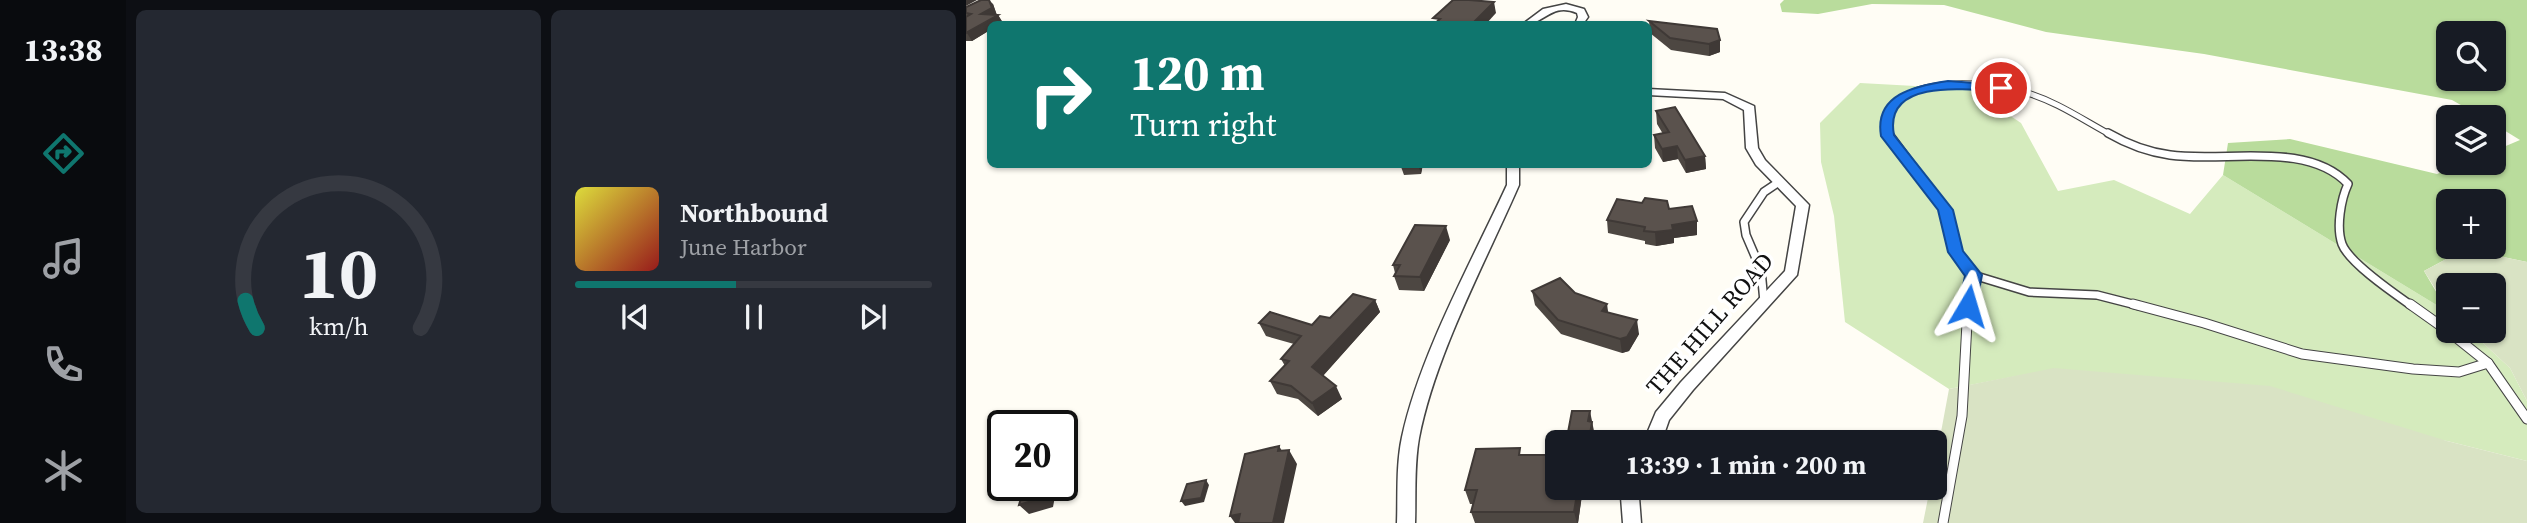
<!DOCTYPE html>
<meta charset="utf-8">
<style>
:root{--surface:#171b24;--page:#242831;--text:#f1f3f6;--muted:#9ea1a6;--line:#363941;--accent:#0f766e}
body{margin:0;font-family:"Source Serif 4",serif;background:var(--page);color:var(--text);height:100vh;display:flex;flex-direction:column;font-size:26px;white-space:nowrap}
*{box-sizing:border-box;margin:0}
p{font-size:23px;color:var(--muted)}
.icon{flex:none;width:38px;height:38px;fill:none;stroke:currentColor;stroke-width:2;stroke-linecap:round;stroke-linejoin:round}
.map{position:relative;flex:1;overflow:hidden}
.drawer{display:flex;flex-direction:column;gap:10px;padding:10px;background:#0d0f14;width:840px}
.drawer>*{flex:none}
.hud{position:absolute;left:21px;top:21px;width:665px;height:147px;border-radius:10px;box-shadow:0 2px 5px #0004;background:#0f766e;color:#fff;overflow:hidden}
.controls{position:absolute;left:1470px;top:21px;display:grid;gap:14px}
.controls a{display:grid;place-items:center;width:70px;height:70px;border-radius:10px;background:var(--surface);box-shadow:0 2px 5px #0004;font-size:35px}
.speed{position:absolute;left:21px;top:410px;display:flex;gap:14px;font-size:35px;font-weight:700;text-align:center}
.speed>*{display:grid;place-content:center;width:91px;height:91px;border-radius:50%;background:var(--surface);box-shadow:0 2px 5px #0004;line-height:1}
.speed .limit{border:4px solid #111;border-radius:10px;background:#fff;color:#111}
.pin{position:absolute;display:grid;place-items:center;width:60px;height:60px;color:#fff;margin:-30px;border:4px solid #fff;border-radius:50%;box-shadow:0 2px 7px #0007}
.me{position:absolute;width:77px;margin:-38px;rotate:7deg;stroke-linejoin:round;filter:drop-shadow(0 0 5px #0008)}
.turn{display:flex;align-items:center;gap:24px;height:147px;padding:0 28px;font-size:32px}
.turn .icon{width:91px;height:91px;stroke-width:2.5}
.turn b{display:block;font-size:49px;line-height:60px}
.drawer .card{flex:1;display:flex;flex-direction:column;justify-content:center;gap:10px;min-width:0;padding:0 24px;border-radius:10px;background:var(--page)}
.drawer .dial{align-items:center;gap:0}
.dial svg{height:182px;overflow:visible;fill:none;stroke:var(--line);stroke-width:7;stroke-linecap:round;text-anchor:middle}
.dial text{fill:var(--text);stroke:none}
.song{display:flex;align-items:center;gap:21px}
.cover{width:84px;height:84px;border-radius:10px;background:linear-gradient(135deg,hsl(60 70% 55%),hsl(0 70% 35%))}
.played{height:7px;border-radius:4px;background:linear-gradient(90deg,var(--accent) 45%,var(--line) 45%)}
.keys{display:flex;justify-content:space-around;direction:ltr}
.drawer .tiles{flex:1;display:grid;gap:10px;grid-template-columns:repeat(2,1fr)}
.trip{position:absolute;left:579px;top:430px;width:402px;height:70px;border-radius:10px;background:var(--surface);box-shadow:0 2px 5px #0004;font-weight:700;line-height:70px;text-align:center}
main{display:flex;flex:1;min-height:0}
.dock{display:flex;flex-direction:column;width:126px;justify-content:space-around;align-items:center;background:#090b0e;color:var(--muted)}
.dock .icon{width:49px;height:49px}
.dock .current{color:var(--accent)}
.dock b{font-size:32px;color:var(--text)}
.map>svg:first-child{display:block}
.green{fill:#d5ebbd}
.forest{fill:#b9dc9c;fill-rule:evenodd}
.cemetery{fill:#d9e3c4}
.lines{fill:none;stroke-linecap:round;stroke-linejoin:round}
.service-far2-casing{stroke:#444;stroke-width:7}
.service-far1-casing{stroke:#444;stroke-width:10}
.service-casing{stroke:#444;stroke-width:11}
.minor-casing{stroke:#444;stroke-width:3}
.service-far2{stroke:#fff;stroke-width:5}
.service-far1{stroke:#fff;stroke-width:7}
.service{stroke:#fff;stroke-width:9}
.minor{fill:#fff;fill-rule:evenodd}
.wall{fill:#4d4742}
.shaded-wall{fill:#3f3936}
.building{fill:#5a524d;stroke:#3f3936;stroke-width:2}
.route{fill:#1a73e8;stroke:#114b97;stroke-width:2}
.labels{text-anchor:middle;stroke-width:7;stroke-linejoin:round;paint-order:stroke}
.street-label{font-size:24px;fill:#111;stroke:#fff}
</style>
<main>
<nav class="dock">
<b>13:38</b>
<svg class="icon current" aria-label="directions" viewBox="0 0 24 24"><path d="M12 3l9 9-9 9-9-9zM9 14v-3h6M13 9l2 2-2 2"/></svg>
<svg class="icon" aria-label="music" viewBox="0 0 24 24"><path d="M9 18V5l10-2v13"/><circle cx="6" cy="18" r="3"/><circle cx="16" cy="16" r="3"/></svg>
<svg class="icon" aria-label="phone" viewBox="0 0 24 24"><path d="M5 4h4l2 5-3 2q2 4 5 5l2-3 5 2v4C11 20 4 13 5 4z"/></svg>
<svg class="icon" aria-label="climate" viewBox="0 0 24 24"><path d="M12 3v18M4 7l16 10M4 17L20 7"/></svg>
</nav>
<section class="drawer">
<div class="tiles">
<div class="card dial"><svg viewBox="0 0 100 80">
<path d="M14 69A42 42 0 1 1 86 69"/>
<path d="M14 69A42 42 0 0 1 9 57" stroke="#0f766e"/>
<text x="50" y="56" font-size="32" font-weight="700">10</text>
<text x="50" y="72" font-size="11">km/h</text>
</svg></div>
<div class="card">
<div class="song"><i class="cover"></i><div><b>Northbound</b><p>June Harbor</p></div></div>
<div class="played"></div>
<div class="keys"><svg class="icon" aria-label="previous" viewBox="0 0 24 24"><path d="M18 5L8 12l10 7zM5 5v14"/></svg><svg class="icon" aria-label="pause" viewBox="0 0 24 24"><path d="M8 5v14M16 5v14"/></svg><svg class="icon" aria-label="next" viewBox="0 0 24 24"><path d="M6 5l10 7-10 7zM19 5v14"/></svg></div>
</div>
</div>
</section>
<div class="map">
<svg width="1561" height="523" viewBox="0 0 1561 523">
<rect width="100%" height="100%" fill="#fffdf5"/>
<!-- green -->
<path class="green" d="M 894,83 L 1004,89 L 1055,123 L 1092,191 L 1148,180 L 1224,214 L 1257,175 L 1482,312 L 1482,331 L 1504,331 L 1544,368 L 1561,401 L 1561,461 L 1481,441 L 1088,369 L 983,389 L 879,322 L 868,216 L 855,162 L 854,123 Z"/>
<!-- forest -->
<path class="forest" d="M 818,0 L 1561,0 L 1561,262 L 1499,249 L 1458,271 L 1482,312 L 1257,175 L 1262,143 L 1324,139 L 1471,174 L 1498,163 L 1528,163 L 1528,151 L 1554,140 L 1528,124 L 1528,117 L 1516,117 L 1486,100 L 1238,54 L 1080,32 L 978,5 L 906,4 L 852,14 L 816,12 L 814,4 ZM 1482,33 L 1528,33 L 1528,79 L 1482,79 ZM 1482,201 L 1528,201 L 1528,247 L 1482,247 Z"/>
<!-- cemetery -->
<g class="cemetery">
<path d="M 1499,249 L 1561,262 L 1561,401 L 1544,368 L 1504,331 L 1528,331 L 1528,285 L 1482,285 L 1482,309 L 1458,271 Z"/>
<path d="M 1088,368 L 1304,386 L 1481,441 L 1561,461 L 1561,523 L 957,523 L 964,488 L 970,488 L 970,459 L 983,389 Z"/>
</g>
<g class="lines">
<defs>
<path id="service-far2" d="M 922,135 C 912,71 1021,81 1058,92 C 1090,101 1117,120 1145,135"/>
<g id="service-far1">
<path d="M 922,133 L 979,210 L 990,252 L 1007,275 L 1063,292 L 1131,295 L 1174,306"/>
<path d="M 1142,133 C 1161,144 1182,152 1204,155 C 1258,163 1341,140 1382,184 C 1375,199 1370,227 1376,244 C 1383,263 1429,294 1446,306"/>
<path d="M 798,302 L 795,270 L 780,235 L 778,222 L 798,192 L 813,182"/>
<path d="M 1002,306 L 1007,275"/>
</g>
<g id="service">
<path d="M 1167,304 L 1238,323 L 1336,354 L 1447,369 L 1493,372 L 1522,363 L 1561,419"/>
<path d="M 1444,304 L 1482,331"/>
<path d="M 1482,331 L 1522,363"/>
<path d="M 977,523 L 996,416 L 1002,304"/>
</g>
<g id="minor">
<path d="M 600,4 L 618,9 L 622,17 L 617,24 L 609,24 L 612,17 L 611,13 C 584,2 578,26 557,24 L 577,9 Z"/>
<path d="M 682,89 L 759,93 L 788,106 L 792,148 L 799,160 L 843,205 L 831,275 L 727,390 L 703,420 L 695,443 L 677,443 L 690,412 L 715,382 L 819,271 L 830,206 L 790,165 L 780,148 L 778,110 L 757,99 L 682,95 Z"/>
<path d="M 541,164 L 553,164 L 553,185 C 519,263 469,355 453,438 C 448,466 450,495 449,523 L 431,523 C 432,495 430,465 436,437 C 454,354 505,263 541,185 Z"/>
<path d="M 659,488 L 677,488 L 673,497 L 675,523 L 657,523 L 655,497 Z"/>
</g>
</defs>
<!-- service-far2 casing -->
<use href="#service-far2" class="service-far2-casing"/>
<!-- service-far1 casing -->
<use href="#service-far1" class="service-far1-casing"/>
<!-- service casing -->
<use href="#service" class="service-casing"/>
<!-- minor casing -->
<use href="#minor" class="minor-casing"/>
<!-- service-far2 -->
<use href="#service-far2" class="service-far2"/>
<!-- service-far1 -->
<use href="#service-far1" class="service-far1"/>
<!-- service -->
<use href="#service" class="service"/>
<!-- minor -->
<use href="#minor" class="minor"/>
</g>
<!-- wall -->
<g class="wall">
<path d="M 27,4 L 31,15 L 32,15 L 37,23 L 24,24 L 24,30 L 6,41 L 0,41 L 0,7 Z"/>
<path d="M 683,21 L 754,40 L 754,52 L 743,56 L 705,50 L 684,33 Z"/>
<path d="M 690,111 L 739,156 L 740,169 L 720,173 L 712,159 L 697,162 L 689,148 L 688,135 L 697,134 L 691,124 Z"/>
<path d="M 434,164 L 457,164 L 455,174 L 438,175 Z"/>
<path d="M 703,209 L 731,221 L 731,235 L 708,238 L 708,243 L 690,246 L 679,244 L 679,241 L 642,233 L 641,220 Z"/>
<path d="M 484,240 L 458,291 L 433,290 L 428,276 L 429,273 L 427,265 Z"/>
<path d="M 566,291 L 609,293 L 642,313 L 673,334 L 663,351 L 656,353 L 595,334 L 569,305 Z"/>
<path d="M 409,300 L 414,312 L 357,376 L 376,399 L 352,416 L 332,399 L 311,394 L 304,381 L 319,366 L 315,359 L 328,344 L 300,336 L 293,323 L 346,325 L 364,318 Z"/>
<path d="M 556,455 L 584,455 L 592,488 L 617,488 L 612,523 L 509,523 L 505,512 L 507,504 L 504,504 L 499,490 Z"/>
</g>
<!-- shaded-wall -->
<g class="shaded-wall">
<path d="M 0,0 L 11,0 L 0,6 Z"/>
<path d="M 23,0 L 27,4 L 31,16 L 32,15 L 37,23 L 35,24 L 24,24 L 24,30 L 6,41 L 1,33 L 15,14 Z"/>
<path d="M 528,2 L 530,13 L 520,24 L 506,24 Z"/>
<path d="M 754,40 L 754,52 L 743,56 L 743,44 Z"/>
<path d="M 711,146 L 712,159 L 697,162 L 696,149 Z"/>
<path d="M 739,156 L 740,169 L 720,173 L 719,160 Z"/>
<path d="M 452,164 L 457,164 L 455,174 Z"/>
<path d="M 731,221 L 731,235 L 708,238 L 708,243 L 690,246 L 689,232 L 706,225 Z"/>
<path d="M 480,226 L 484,240 L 458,291 L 454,277 Z"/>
<path d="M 409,300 L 414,312 L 353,380 L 346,367 Z"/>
<path d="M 641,304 L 643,318 L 636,311 Z"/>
<path d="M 671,320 L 673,334 L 663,351 L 656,353 L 654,339 Z"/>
<path d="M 370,386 L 376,399 L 352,416 L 346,403 Z"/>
<path d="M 624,411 L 629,436 L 628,443 L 624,443 L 623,440 L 622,421 Z"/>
<path d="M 313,446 L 321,459 L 323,450 L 331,464 L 318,523 L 307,523 Z"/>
<path d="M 240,480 L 243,485 L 238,502 L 219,506 L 215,501 Z"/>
<path d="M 81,485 L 91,485 L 87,507 L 63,514 L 53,505 Z"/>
<path d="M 612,488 L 617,488 L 612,523 L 611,523 L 608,512 Z"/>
<path d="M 274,514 L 280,523 L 269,523 L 264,516 Z"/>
</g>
<!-- building -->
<g class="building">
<path d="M 15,0 L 23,0 L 26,8 L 15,14 L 32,15 L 0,33 L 0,17 L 5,14 L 0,13 L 0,7 Z"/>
<path d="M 487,0 L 503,0 L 528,2 L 506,24 L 468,24 L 474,19 L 467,18 Z"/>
<path d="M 683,21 L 751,29 L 754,40 L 743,44 L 704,38 Z"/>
<path d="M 709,107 L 739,156 L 719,160 L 711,146 L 696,149 L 688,135 L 703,132 L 690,111 Z"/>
<path d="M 679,198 L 701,201 L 703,209 L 726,206 L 731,221 L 706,225 L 707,230 L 689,232 L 678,231 L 679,227 L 641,220 L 651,199 L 676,203 Z"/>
<path d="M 449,225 L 480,226 L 454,277 L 428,276 L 434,265 L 427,265 Z"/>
<path d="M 594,278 L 609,293 L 641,304 L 636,311 L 671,320 L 661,337 L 654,339 L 592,320 L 566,291 Z"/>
<path d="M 387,294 L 409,300 L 346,367 L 370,386 L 346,403 L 325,386 L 304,381 L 323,361 L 315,359 L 335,336 L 293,323 L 304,312 L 346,325 L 354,316 L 364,318 Z"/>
<path d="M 606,411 L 624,411 L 622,421 L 626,422 L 623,440 L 620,440 L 619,443 L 600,443 Z"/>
<path d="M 313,446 L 312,451 L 323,450 L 307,523 L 272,523 L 274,514 L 264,516 L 279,454 Z"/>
<path d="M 554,448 L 553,455 L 584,455 L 585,448 L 592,448 L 592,488 L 612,488 L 608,512 L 505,512 L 511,490 L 499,490 L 510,449 Z"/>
<path d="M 240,480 L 235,498 L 215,501 L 221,484 Z"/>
<path d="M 59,485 L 81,485 L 78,497 L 53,505 Z"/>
</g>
<!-- route -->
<path class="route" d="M 982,81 L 1035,85 L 1042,88 L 1035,92 C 1001,89 917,78 928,135 L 987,210 L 997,251 L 1016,275 L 1010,306 L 1002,312 L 993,306 L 999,276 L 982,252 L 972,210 L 915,136 C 908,94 949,86 982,81 Z"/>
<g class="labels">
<!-- street labels -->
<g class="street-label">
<text transform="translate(744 324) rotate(-49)" y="8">THE HILL ROAD</text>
</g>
</g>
</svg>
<div class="controls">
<a><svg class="icon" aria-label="search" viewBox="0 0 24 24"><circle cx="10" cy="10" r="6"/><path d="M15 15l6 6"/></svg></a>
<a><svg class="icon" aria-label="layers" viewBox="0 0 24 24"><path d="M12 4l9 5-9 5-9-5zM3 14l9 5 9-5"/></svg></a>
<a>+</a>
<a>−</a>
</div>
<div class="speed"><div class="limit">20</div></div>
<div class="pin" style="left:1035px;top:88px;background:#d93025"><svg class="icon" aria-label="arrive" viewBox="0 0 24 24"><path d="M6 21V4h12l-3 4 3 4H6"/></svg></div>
<svg class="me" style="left:1002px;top:306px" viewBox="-20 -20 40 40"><path d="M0-17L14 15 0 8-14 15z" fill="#1a73e8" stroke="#fff" stroke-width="4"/></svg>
<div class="trip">13:39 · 1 min · 200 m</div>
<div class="hud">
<div class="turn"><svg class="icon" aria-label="right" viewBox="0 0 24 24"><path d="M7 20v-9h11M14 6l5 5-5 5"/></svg><div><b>120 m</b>Turn right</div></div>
</div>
</div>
</main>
